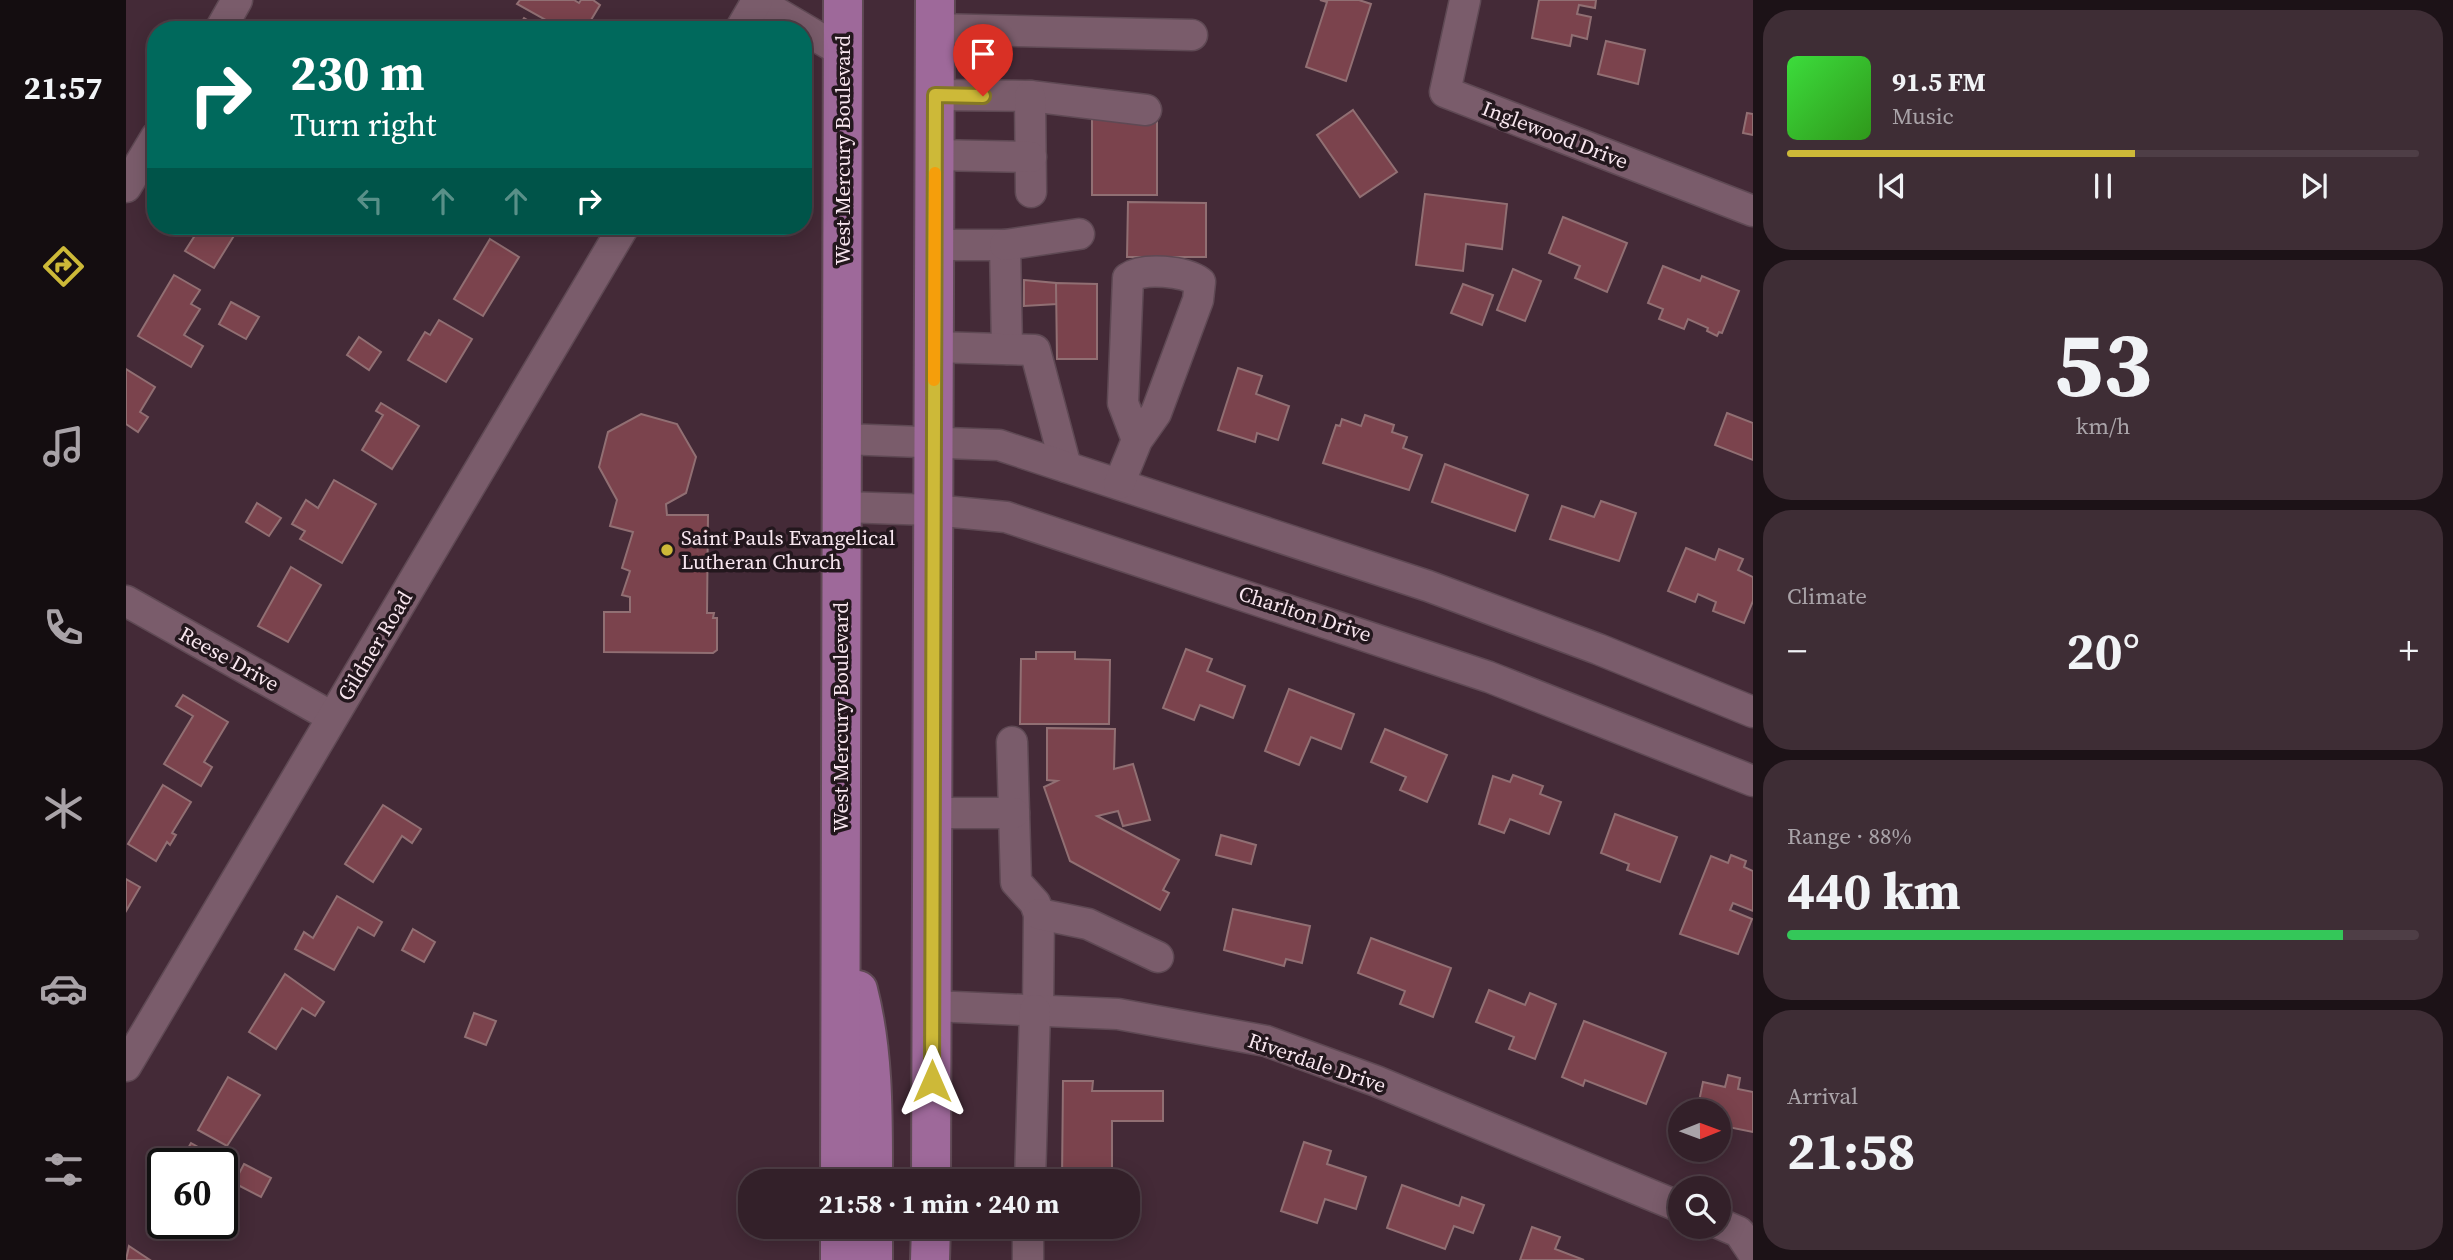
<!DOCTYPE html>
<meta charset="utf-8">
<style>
:root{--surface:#332029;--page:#3e2d35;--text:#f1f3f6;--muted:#a9a3a8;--line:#4e3e46;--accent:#cdb938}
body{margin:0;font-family:"Source Serif 4",serif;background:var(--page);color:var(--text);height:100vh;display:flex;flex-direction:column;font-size:26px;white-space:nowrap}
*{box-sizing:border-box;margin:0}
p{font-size:23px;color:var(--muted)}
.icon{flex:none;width:38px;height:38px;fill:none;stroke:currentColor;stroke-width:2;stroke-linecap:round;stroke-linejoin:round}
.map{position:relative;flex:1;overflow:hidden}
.sheet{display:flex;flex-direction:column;gap:10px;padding:10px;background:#1c1217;width:700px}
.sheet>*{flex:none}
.guide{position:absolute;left:21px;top:21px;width:665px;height:214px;border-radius:28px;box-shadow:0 4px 18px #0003,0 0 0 2px var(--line);background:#00695c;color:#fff;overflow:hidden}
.needle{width:46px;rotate:89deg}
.controls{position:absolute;left:1542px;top:1099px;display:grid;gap:14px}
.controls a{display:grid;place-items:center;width:63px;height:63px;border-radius:50%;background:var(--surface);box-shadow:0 4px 18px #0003,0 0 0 2px var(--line);font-size:35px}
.speed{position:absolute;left:21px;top:1148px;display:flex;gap:14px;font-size:35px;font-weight:700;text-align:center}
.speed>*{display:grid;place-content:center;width:91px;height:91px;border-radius:50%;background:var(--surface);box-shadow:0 4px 18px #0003,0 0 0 2px var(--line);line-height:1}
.speed .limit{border:4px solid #111;border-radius:10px;background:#fff;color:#111}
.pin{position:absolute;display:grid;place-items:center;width:60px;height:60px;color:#fff;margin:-72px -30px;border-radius:50% 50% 50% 0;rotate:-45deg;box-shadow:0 0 7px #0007}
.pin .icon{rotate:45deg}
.me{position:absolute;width:77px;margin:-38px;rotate:0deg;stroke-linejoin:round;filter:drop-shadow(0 0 5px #0008)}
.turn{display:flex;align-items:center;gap:24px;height:147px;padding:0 28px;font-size:32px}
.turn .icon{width:91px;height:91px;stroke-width:2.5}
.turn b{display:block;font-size:49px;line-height:60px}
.lanes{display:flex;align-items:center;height:66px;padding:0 28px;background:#0003;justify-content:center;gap:35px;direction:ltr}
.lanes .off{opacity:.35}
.big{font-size:52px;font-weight:700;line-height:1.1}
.sheet .widget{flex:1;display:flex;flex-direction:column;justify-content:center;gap:10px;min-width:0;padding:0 24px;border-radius:28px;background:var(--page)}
.sheet .dial{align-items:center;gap:0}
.dial b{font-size:91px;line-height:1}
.song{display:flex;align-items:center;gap:21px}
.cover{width:84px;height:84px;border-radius:10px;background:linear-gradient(135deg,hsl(120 70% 55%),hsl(110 70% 35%))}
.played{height:7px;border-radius:4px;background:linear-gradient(90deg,var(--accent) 55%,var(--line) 55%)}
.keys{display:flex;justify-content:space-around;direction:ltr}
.heat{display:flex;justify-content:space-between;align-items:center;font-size:38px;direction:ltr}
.charge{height:10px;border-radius:5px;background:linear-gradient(90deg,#34c759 88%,var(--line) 0)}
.trip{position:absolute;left:612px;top:1169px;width:402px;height:70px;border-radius:28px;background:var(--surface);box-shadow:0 4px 18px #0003,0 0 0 2px var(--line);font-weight:700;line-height:70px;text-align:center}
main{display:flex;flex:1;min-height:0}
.tabs{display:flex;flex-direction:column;width:126px;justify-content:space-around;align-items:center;background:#140d10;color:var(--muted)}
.tabs .icon{width:49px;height:49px}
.tabs .selected{color:var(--accent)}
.tabs b{font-size:32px;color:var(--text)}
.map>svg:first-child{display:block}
.building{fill:#7b434d;stroke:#916f73;stroke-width:2}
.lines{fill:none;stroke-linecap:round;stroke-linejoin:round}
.minor-casing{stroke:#5f4954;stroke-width:33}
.major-casing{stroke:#5f4954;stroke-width:42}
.minor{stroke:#7a5c6b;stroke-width:30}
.major{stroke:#9e699a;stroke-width:38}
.route-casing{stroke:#857824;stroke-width:18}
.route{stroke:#cdb938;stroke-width:12}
.slow{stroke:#f59e0b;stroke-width:12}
.poi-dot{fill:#cdb938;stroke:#23171d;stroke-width:2.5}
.labels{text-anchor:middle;stroke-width:7;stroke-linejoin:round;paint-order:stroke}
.street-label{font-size:21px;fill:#f8e6ef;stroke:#23171d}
.poi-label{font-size:21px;fill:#f8e6ef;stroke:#23171d;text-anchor:start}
</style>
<main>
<nav class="tabs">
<b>21:57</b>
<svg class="icon selected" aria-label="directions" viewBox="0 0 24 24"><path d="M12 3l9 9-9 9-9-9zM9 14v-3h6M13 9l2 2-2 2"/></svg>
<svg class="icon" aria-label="music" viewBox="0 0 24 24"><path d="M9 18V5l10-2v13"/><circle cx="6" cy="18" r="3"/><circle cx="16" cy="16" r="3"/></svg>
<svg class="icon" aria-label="phone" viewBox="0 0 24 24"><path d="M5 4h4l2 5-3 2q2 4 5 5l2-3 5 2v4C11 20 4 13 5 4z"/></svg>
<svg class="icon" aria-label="climate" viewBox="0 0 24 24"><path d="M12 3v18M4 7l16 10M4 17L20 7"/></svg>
<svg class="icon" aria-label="car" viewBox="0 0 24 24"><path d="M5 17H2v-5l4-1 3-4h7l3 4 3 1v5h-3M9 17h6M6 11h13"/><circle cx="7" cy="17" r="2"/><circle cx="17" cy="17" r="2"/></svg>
<svg class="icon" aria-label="filters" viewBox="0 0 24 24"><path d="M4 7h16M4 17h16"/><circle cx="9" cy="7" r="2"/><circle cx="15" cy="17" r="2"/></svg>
</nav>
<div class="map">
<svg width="1627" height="1260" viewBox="0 0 1627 1260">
<rect width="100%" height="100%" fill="#442a37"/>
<!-- building -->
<g class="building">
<path d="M 394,0 L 448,0 L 453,3 L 455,0 L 467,0 L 474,5 L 459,30 L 391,30 L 398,18 L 415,28 L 420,20 L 391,4 Z"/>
<path d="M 1194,0 L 1233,0 L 1245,4 L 1220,81 L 1180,67 L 1201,2 Z"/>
<path d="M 1413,0 L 1470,0 L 1469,8 L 1453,5 L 1451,14 L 1465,17 L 1461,39 L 1446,35 L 1444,46 L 1406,38 Z"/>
<path d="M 1480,41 L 1519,50 L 1512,84 L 1472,74 Z"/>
<path d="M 1227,110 L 1271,172 L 1234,197 L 1191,135 Z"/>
<path d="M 1621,113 L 1627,114 L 1627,135 L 1617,133 Z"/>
<rect x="966" y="116" width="65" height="79"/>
<path d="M 1299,194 L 1381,204 L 1376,249 L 1340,244 L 1337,271 L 1290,265 Z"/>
<path d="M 1002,202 L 1080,203 L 1080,257 L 1001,257 Z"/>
<path d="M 1437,217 L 1501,243 L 1481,292 L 1449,278 L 1454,266 L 1423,253 Z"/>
<path d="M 75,226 L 114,226 L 88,268 L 59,251 Z"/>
<path d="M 364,239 L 393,257 L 357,316 L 328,299 Z"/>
<path d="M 1537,266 L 1574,281 L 1576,276 L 1613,291 L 1596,333 L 1593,332 L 1591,336 L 1581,331 L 1582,328 L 1562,319 L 1558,329 L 1533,319 L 1537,309 L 1522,303 Z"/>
<path d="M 1387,269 L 1415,281 L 1399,321 L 1371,310 Z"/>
<path d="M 48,275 L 74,290 L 65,304 L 74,309 L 58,335 L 77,346 L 65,367 L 12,336 Z"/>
<path d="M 898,280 L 930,283 L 931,304 L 898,306 Z"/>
<path d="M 930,283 L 971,284 L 971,359 L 931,359 Z"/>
<path d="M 1337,284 L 1367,295 L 1356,325 L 1325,313 Z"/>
<path d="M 105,302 L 133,317 L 120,339 L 93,324 Z"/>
<path d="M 313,320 L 346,339 L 320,382 L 282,360 L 299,332 L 304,335 Z"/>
<path d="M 233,337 L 255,352 L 243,370 L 221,355 Z"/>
<path d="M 1112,368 L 1136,376 L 1130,394 L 1163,406 L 1152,440 L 1131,433 L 1129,442 L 1092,430 Z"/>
<path d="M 0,369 L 29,387 L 14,412 L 22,417 L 12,432 L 0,424 Z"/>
<path d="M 255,403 L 293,426 L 266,469 L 236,450 L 257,415 L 250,411 Z"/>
<path d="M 1601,413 L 1627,423 L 1627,460 L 1589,445 Z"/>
<path d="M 515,414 L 551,424 L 570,457 L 560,493 L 540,504 L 541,515 L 582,515 L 581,613 L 588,613 L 587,618 L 591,618 L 591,650 L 587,653 L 478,652 L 478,612 L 504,612 L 504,597 L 496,595 L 504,571 L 496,568 L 507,532 L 484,526 L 491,500 L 473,467 L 482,432 Z"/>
<path d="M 1239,415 L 1268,425 L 1266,432 L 1281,437 L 1277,448 L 1296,455 L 1283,490 L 1197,463 L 1210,425 L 1214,426 L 1216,419 L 1235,426 Z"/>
<path d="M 1319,464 L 1402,495 L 1389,531 L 1306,502 Z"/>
<path d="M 208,480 L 250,504 L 216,563 L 174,539 L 179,531 L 166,524 L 180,500 L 192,508 Z"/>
<path d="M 1475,501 L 1510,513 L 1493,561 L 1424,539 L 1436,506 L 1468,517 Z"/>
<path d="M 131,503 L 155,518 L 143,536 L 120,522 Z"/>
<path d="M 1560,548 L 1589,560 L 1593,549 L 1617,559 L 1612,570 L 1627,577 L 1627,601 L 1618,623 L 1587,611 L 1590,602 L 1572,594 L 1569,602 L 1542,591 Z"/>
<path d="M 165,567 L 195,585 L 162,642 L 132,626 Z"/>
<path d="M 1060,649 L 1086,659 L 1081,671 L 1119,686 L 1107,718 L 1074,705 L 1068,720 L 1037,708 Z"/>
<path d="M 910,652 L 949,652 L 949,659 L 984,660 L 983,724 L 894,724 L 895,659 L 910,659 Z"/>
<path d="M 1163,689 L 1228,714 L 1215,749 L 1185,737 L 1173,765 L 1139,751 Z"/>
<path d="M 57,695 L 102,722 L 78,762 L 86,767 L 75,786 L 38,764 L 67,716 L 50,706 Z"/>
<path d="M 921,728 L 989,729 L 988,769 L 1007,764 L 1024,820 L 997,826 L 992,811 L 971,816 L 1053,860 L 1037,890 L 1043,893 L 1034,910 L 944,861 L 918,787 L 931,781 L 921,780 Z"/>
<path d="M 1259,729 L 1321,755 L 1301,802 L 1274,790 L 1280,777 L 1245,762 Z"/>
<path d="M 1387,775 L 1417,786 L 1414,794 L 1435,802 L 1423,834 L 1384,819 L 1378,833 L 1353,824 L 1367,776 L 1384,782 Z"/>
<path d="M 37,785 L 65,802 L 46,833 L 50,835 L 44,845 L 41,842 L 30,861 L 2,844 Z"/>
<path d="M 257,805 L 295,829 L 286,843 L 276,836 L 247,882 L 219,864 Z"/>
<path d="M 1489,814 L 1551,837 L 1534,882 L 1501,870 L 1503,864 L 1475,853 Z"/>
<path d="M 1095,835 L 1130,845 L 1125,864 L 1090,855 Z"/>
<path d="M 1605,855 L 1620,861 L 1618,867 L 1627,871 L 1627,911 L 1607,903 L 1604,910 L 1626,919 L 1612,954 L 1554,934 L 1585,856 L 1602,863 Z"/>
<path d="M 0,879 L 14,887 L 0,911 Z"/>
<path d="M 211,896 L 256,922 L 248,936 L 232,927 L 208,970 L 169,949 L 178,932 L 187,938 Z"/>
<path d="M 1107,909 L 1184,926 L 1176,963 L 1160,959 L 1158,966 L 1098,950 Z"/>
<path d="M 287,929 L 309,942 L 298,962 L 276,950 Z"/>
<path d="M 1245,938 L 1325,968 L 1307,1017 L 1274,1004 L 1279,991 L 1232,973 Z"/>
<path d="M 159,974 L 198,1002 L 189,1016 L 176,1008 L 150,1049 L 123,1032 Z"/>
<path d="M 1363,990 L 1399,1005 L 1404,993 L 1430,1004 L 1409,1059 L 1383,1049 L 1388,1037 L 1350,1022 Z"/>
<path d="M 348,1013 L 370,1021 L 360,1045 L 339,1037 Z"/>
<path d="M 1458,1021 L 1540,1053 L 1520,1104 L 1459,1080 L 1457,1086 L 1436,1077 Z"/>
<path d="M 1602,1075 L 1614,1078 L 1612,1089 L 1627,1092 L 1627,1132 L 1592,1125 L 1592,1111 L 1571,1111 L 1577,1082 L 1599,1087 Z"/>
<path d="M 102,1077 L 134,1095 L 101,1146 L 72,1130 Z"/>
<path d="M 937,1081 L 967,1081 L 966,1091 L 1037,1091 L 1037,1121 L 986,1121 L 986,1181 L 936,1181 Z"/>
<path d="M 1178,1142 L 1205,1151 L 1201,1164 L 1240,1177 L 1230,1209 L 1199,1199 L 1191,1223 L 1155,1211 Z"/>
<path d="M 65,1143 L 95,1160 L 93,1164 L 53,1164 Z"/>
<path d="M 118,1164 L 145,1178 L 135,1197 L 108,1183 Z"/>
<path d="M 1276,1185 L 1333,1206 L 1336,1197 L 1358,1205 L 1347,1233 L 1328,1226 L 1319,1249 L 1261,1228 Z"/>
<path d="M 1406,1227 L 1434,1237 L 1429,1249 L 1458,1260 L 1394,1260 Z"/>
<path d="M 3,1246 L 24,1260 L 0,1260 Z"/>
</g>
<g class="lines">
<defs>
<g id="minor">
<path d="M 629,0 L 717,52"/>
<path d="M 1339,0 L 1319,92 L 1627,211"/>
<path d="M 809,29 L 1066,35"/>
<path d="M 94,30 L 111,0"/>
<path d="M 614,30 L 631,1"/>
<path d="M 809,95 L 904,96 L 1020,110"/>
<path d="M 904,96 L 905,192"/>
<path d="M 809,155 L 905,157"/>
<path d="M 0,187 L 30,137"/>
<path d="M 810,245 L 879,245 L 881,349"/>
<path d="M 879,245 L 953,234"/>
<path d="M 808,347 L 909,350 L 940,467"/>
<path d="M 717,439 L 873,445 L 1302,586 L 1472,649 L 1627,712"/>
<path d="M 993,484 L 1011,440 L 1030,413 L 1072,300 L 1074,282 C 1058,271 1018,267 1002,278 L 997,403 L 1011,440"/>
<path d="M 717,507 L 807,510 L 880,517 L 1363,677 L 1627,781"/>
<path d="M 0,601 L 206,717"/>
<path d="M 886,742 L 890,882 L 909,903 L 913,914 L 912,1010"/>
<path d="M 806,813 L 888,813"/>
<path d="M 913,914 L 962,924 L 1032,957"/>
<path d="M 806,1006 L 992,1014 L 1140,1041 L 1250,1081 L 1554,1207"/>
<path d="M 0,1066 L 498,226"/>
<path d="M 904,1181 L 909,1010"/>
<path d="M 1592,1223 L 1613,1232 L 1627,1253"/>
<path d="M 902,1260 L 902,1227"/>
</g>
<g id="major">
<path d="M 732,990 C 748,1052 747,1117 747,1181"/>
<path d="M 714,1181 L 717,0"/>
<path d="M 805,1181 L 809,0"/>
<path d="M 714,1227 L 714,1260"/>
<path d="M 747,1227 L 747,1260"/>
<path d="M 804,1260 L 805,1227"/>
</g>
</defs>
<!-- minor casing -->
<use href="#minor" class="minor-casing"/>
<!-- major casing -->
<use href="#major" class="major-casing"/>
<!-- minor -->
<use href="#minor" class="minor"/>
<!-- major -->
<use href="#major" class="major"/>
</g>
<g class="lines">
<defs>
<path id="route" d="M 806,1081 L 809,95 L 857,96"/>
</defs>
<!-- route casing -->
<use href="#route" class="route-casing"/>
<!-- route -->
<use href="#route" class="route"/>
<!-- slow -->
<path class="slow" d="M 808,380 L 809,173"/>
</g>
<!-- markers -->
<circle class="poi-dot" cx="541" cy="550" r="7"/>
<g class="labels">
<!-- street labels -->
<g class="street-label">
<text transform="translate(1429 135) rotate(21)" y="7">Inglewood Drive</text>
<text transform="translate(717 150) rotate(-90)" y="7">West Mercury Boulevard</text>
<text transform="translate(1179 614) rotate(18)" y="7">Charlton Drive</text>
<text transform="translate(249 646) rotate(-59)" y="7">Gildner Road</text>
<text transform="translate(103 659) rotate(29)" y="7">Reese Drive</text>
<text transform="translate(715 717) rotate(-90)" y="7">West Mercury Boulevard</text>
<text transform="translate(1191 1063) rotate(19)" y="7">Riverdale Drive</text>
</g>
<!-- poi labels -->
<g class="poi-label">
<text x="555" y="545">Saint Pauls Evangelical<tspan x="555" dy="24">Lutheran Church</tspan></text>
</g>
</g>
</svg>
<div class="controls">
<a><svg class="needle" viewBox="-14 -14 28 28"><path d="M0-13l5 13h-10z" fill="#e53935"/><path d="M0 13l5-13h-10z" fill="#a9a3a8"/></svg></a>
<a><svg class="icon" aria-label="search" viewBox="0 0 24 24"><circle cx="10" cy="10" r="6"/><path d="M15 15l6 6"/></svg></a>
</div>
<div class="speed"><div class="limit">60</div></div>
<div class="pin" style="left:857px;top:96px;background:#d93025"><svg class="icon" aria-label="arrive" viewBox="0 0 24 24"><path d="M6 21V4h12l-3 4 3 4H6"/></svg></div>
<svg class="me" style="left:806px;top:1081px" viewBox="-20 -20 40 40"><path d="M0-17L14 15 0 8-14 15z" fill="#cdb938" stroke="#fff" stroke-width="4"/></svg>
<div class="trip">21:58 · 1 min · 240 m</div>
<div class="guide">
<div class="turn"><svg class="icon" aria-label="right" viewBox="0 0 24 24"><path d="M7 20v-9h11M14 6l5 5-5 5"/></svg><div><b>230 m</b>Turn right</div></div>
<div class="lanes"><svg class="icon off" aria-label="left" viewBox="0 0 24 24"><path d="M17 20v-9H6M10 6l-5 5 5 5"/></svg><svg class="icon off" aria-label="ahead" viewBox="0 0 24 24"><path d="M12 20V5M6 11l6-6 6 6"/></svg><svg class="icon off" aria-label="ahead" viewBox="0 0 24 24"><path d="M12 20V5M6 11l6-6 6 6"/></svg><svg class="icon" aria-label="right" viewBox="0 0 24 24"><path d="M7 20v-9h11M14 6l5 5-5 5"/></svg></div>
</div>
</div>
<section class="sheet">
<div class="widget">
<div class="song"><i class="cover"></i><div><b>91.5 FM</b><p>Music</p></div></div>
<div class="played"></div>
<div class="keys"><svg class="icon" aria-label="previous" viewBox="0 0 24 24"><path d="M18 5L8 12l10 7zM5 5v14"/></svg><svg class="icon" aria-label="pause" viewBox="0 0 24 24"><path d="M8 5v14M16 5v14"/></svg><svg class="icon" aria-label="next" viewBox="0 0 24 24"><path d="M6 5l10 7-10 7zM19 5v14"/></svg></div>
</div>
<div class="widget dial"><b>53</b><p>km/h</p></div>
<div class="widget"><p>Climate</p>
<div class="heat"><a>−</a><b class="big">20°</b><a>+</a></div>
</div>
<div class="widget"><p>Range · 88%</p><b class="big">440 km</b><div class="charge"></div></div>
<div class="widget"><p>Arrival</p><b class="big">21:58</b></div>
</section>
</main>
